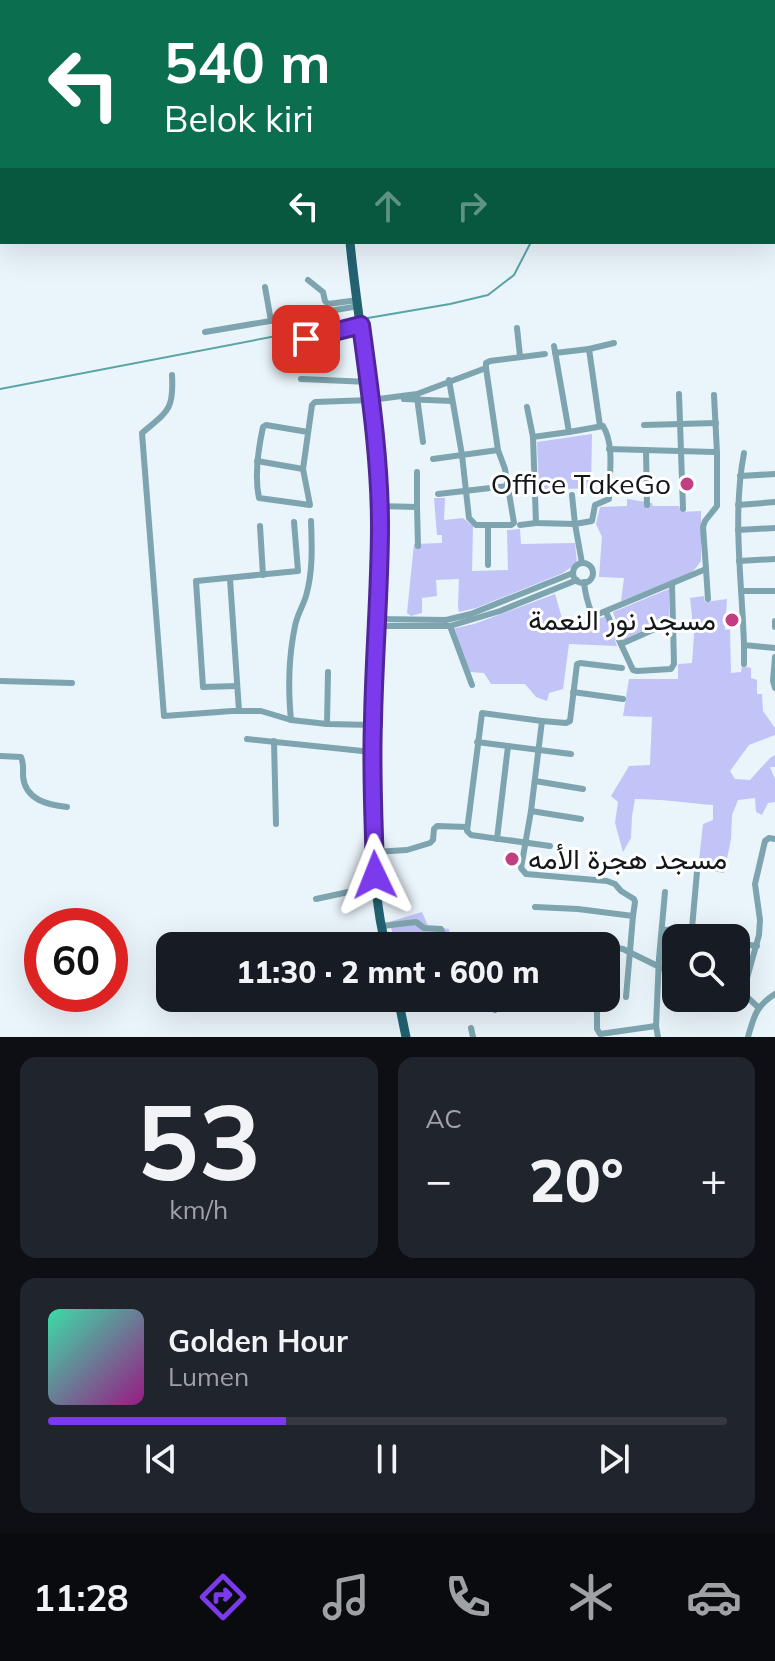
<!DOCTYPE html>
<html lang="id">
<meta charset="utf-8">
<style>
:root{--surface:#171b24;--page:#20242c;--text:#f1f3f6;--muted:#9ea1a6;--line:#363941;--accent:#7c3aed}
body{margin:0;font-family:Mulish,Vazirmatn,sans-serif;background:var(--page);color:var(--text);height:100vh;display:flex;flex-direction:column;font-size:30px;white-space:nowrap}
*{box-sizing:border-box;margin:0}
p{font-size:26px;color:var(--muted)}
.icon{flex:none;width:44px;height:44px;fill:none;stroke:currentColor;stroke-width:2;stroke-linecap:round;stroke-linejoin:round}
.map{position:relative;height:1037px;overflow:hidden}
.side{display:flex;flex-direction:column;gap:20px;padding:20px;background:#0d0f14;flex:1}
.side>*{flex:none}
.top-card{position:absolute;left:0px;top:0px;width:776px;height:244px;box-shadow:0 8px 32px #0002;background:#0b6e4f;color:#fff;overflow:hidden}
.fabs{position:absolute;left:662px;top:924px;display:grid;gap:16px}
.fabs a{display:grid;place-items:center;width:88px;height:88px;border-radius:16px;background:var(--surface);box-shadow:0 8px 32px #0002;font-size:40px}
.speed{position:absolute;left:24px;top:908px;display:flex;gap:16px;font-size:40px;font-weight:700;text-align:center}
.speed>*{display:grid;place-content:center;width:104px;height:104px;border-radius:50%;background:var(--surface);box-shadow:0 8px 32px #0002;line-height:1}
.speed .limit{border:12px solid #d22;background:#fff;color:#111}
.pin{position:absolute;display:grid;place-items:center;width:68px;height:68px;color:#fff;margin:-34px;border-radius:16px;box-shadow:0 4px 12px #0006}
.me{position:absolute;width:88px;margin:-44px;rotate:358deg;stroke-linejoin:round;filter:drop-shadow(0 0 6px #0008)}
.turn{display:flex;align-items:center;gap:28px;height:168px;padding:0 32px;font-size:36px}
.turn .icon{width:104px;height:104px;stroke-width:2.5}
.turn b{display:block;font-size:56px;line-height:68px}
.lanes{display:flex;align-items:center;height:76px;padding:0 32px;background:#0003;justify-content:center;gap:40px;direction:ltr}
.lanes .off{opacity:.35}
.big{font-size:60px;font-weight:800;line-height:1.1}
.side .card{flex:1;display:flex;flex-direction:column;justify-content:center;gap:12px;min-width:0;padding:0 28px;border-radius:16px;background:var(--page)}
.side .dial{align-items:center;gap:0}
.dial b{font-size:104px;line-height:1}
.song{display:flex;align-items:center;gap:24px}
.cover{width:96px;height:96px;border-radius:12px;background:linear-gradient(135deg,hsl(160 70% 55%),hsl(310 70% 35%))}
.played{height:8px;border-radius:4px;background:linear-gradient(90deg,var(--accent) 35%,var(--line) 35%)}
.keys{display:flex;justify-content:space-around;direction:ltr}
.heat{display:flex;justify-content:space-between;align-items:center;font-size:44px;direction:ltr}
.side .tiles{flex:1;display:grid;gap:20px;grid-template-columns:1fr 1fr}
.card:last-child{grid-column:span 2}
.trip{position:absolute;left:156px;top:932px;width:464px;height:80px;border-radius:16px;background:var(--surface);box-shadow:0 8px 32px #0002;font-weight:800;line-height:80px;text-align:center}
.tabs{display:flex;height:128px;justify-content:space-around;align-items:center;background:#090b0e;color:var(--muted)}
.tabs .icon{width:56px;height:56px}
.tabs .current{color:var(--accent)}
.tabs b{font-size:36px;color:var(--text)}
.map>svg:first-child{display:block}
.green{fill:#c2c3f7}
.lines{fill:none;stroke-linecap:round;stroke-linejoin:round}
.stream{stroke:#59a5a4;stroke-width:2}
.street{stroke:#7ea5af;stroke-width:6}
.primary{stroke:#226271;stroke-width:9}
.route-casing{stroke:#51269a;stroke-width:20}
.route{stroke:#7c3aed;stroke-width:14}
.poi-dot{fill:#c23e83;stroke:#fff;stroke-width:3}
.labels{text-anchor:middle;stroke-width:6;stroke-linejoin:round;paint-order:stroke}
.poi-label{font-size:28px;fill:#131719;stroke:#fff;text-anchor:end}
</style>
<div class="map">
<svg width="775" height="1037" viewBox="0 0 775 1037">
<rect width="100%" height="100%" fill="#eaf4fb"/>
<!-- green -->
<g class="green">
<path d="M 592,434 L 591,488 L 539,490 L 537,442 Z"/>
<path d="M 434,498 L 445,498 L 444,520 L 463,518 L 473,526 L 472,571 L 508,570 L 507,530 L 520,529 L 521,544 L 575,543 L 577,563 L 563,573 L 476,608 L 459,612 L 458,607 L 459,579 L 436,580 L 437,596 L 422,598 L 422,613 L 411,616 L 407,613 L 414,544 L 442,543 L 442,535 L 437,535 Z"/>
<path d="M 627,499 L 652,503 L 653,506 L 679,506 L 681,512 L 701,511 L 701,561 L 695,569 L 690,573 L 621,601 L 624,578 L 599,577 L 602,537 L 596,524 L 600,507 L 627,506 Z"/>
<path d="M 669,589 L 669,619 L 623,640 L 613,612 Z"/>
<path d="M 555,594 L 565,629 L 607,616 L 617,646 L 569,644 L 563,689 L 549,693 L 547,701 L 536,697 L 525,684 L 491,684 L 484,673 L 470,672 L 452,629 L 474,624 Z"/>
<path d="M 704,596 L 705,602 L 727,599 L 725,630 L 730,629 L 731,673 L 741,672 L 742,666 L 751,668 L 751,678 L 757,680 L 757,694 L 762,694 L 763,711 L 775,728 L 775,735 L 749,745 L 730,771 L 735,779 L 750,780 L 770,758 L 775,755 L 775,767 L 770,767 L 775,779 L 775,802 L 768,803 L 762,815 L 756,812 L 755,798 L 738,800 L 732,815 L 731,839 L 724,873 L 698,869 L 703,824 L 713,820 L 713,805 C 687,803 662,799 635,799 L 632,816 L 631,838 L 623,852 L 615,823 L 618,802 L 611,796 L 629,766 L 650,765 L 652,717 L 623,716 L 629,679 L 678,679 L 678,664 L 692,663 L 694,635 L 690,598 Z"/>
<path d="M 422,912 L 428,926 L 449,929 L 452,946 L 420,945 L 420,936 L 394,937 L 389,922 Z"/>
</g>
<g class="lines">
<!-- stream -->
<g class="stream">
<path d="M 774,80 L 775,80"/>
<path d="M 362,319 L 450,304 L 488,295 L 514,275 L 531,242"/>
<path d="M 0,389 L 355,321"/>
</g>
<!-- street -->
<g class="street">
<path d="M 251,2 L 251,1"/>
<path d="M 328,2 L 328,0"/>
<path d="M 437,2 L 437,0"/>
<path d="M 508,2 L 508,0"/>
<path d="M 559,2 L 559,0"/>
<path d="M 598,2 L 598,0"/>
<path d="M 308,280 L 323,292 L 325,301 L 328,304 L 358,300"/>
<path d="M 265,287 L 271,321"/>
<path d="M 517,328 L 520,356"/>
<path d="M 205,332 L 359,306"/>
<path d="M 331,333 L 330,339 L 326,342 L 309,345 L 306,343 L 306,339 L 361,325"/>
<path d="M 554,346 L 569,432 L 533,437 L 536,523 L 575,524 L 582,563"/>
<path d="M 589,349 L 614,343"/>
<path d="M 555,353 L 589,349 L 600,426"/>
<path d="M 486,368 L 498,450 L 505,469 L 514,523 L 511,525 L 476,525 L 469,518 L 462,455 L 498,450"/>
<path d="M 172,375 C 174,410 168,411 142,433 L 164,716 L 232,711 L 261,711 L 291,720 L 327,724 L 373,725"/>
<path d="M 301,379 L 369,382"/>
<path d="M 679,394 L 683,509"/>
<path d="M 714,395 L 717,453"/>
<path d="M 417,397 L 423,442"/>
<path d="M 404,399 L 452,401"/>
<path d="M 527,407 L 533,437"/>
<path d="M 644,425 L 716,423"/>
<path d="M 308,432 L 266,425 L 263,427 C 258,450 254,475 259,498 L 310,505 L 303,469 L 312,405 L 315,402 L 371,400 L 417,394 L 486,368 L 486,363 L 490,361 L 545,354"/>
<path d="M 569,432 L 603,426 C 615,445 609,477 609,499 L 595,505 L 592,521 L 575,524 L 572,495"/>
<path d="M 609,449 L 714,452 L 717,453 L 717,506 L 705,521 L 703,527 L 706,569"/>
<path d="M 646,450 L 647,505"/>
<path d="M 744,453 C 732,516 742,581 744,645 L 775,648"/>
<path d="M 433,459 L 462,455 L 449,380"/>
<path d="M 257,461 L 303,469"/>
<path d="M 740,476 L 775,474"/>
<path d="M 438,494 L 508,486"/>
<path d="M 738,505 L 775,502"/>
<path d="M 379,506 L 417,507 L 418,546"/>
<path d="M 417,507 L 417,472"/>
<path d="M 520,525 L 536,523"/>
<path d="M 260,526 L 263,575"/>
<path d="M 488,526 L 488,565"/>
<path d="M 738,530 L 775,528"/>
<path d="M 739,561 L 775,559"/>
<circle cx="583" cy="573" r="10"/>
<path d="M 230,579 L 239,711"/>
<path d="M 585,582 L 584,582 C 585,594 588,604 592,614 L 596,615 L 706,569 L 708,599"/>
<path d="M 741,591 L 775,591"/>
<path d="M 606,612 L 633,670 L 637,671 L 671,669 L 674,664 L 672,584"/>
<path d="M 377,619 L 446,620 L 471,614 L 573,573"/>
<path d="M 775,621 L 775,627"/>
<path d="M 376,626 L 450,626 L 500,611 L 577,580"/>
<path d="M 450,626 L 472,685"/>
<path d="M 621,644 L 673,621"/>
<path d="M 744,645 L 744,664"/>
<path d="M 775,657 L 773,681 L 775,688"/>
<path d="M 622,668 L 580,663 L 577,664 L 570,721 L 566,723 L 542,721 L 531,811 L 521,868 L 526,874 L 607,881 L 615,884 L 621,891 L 634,899 L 635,902 L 633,916"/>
<path d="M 0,681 L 72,683"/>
<path d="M 237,686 L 203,687 L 196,581 L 298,571 L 294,522"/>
<path d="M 573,692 L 623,699"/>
<path d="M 291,720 C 288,690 289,655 295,626 C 297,615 303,606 306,596 C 313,572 312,546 311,521"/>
<path d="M 542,721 L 482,713 L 467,831 L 471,835 L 550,846"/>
<path d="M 327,724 L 328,672"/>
<path d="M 247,739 L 372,752"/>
<path d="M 274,741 L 276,824"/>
<path d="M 477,742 L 571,754"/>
<path d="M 0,756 L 21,757 C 24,764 23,769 23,776 C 25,800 48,805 67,807"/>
<path d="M 535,781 L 583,789"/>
<path d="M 531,811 L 581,819"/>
<path d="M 497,839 L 508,746"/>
<path d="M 374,852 L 407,850 L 430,843 L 433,840 L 434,829 L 437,826 L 467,827"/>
<path d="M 316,899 L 376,886"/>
<path d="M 535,907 L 578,909 L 633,916 L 626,997"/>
<path d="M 382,926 L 416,922 L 424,928 L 441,929 L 447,946"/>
<path d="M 692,928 L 697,872"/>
<path d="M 662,930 L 700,928 L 714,931"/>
<path d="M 566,937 L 593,939 L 598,945 L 605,946"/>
<path d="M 736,943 L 757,946"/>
<path d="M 485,946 L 490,940"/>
<path d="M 606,946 L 623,949 L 676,975"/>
<path d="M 476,998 L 495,1010"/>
<path d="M 597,998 L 597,1029 L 600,1034 L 656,1026"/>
<path d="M 676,998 L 699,1002"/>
<path d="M 759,1008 L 746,996 L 744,989 L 759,935 L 760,920 L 755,884 L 765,841 L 769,838 L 775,839"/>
<path d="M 471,1028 L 473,1037"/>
<path d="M 658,1037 L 656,1026 L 659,958 L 665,892"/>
<path d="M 748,1037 C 754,1016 756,1006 775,994"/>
</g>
<!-- primary -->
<g class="primary">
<path d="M 397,2 L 398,0"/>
<path d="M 350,242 C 359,337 380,431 380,527 C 379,630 369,734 374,837 C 375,875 376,910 386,946"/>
<path d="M 398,998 L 406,1037"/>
</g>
</g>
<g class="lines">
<defs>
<path id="route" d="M 306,339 L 361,325 C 370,392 380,459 380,526 C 380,591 374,657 373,722 C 371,773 374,824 375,875"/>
</defs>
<!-- route casing -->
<use href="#route" class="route-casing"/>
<!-- route -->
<use href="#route" class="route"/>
</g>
<!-- markers -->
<g class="poi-dot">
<circle cx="687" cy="484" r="8"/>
<circle cx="732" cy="620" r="8"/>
<circle cx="512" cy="859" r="8"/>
</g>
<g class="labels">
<!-- poi labels -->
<g class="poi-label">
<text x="671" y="494">Office TakeGo</text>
<text x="716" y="630">مسجد نور النعمة</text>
<text x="528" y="869" text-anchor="start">مسجد هجرة الأمه</text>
</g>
</g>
</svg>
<div class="fabs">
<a><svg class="icon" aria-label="search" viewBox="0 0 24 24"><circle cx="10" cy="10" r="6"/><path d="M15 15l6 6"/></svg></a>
</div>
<div class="speed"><div class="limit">60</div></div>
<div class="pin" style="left:306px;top:339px;background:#d93025"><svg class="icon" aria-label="arrive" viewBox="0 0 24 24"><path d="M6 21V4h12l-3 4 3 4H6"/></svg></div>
<svg class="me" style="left:375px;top:875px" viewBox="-20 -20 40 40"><path d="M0-17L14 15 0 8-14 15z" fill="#7c3aed" stroke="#fff" stroke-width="4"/></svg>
<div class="trip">11:30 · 2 mnt · 600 m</div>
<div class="top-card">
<div class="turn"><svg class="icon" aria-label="left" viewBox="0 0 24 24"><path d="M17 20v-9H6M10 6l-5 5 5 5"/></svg><div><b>540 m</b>Belok kiri</div></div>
<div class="lanes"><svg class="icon" aria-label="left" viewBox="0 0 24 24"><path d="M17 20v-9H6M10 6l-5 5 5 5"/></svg><svg class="icon off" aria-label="ahead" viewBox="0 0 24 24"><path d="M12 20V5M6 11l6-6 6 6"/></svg><svg class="icon off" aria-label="right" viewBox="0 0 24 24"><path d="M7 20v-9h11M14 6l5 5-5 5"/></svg></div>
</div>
</div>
<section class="side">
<div class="tiles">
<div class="card dial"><b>53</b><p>km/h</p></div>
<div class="card"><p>AC</p>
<div class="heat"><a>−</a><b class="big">20°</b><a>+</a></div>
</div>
<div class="card">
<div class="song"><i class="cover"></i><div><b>Golden Hour</b><p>Lumen</p></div></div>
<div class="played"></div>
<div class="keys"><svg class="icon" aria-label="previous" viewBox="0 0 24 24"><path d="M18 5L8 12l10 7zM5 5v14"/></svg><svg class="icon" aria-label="pause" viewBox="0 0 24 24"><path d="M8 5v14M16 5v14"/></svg><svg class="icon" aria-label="next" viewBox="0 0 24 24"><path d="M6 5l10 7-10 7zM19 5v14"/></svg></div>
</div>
</div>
</section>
<nav class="tabs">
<b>11:28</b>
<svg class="icon current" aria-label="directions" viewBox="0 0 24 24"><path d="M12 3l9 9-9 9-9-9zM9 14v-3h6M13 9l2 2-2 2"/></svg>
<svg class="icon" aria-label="music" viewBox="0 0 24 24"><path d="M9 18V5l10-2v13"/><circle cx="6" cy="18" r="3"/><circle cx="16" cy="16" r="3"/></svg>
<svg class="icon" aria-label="phone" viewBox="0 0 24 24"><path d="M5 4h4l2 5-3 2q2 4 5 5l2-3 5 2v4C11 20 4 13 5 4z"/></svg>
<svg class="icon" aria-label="climate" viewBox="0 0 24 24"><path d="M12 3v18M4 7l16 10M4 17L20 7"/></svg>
<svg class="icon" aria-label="car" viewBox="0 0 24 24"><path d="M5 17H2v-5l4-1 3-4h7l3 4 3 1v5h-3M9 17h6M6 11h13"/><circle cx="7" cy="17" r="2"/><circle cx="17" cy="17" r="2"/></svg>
</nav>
